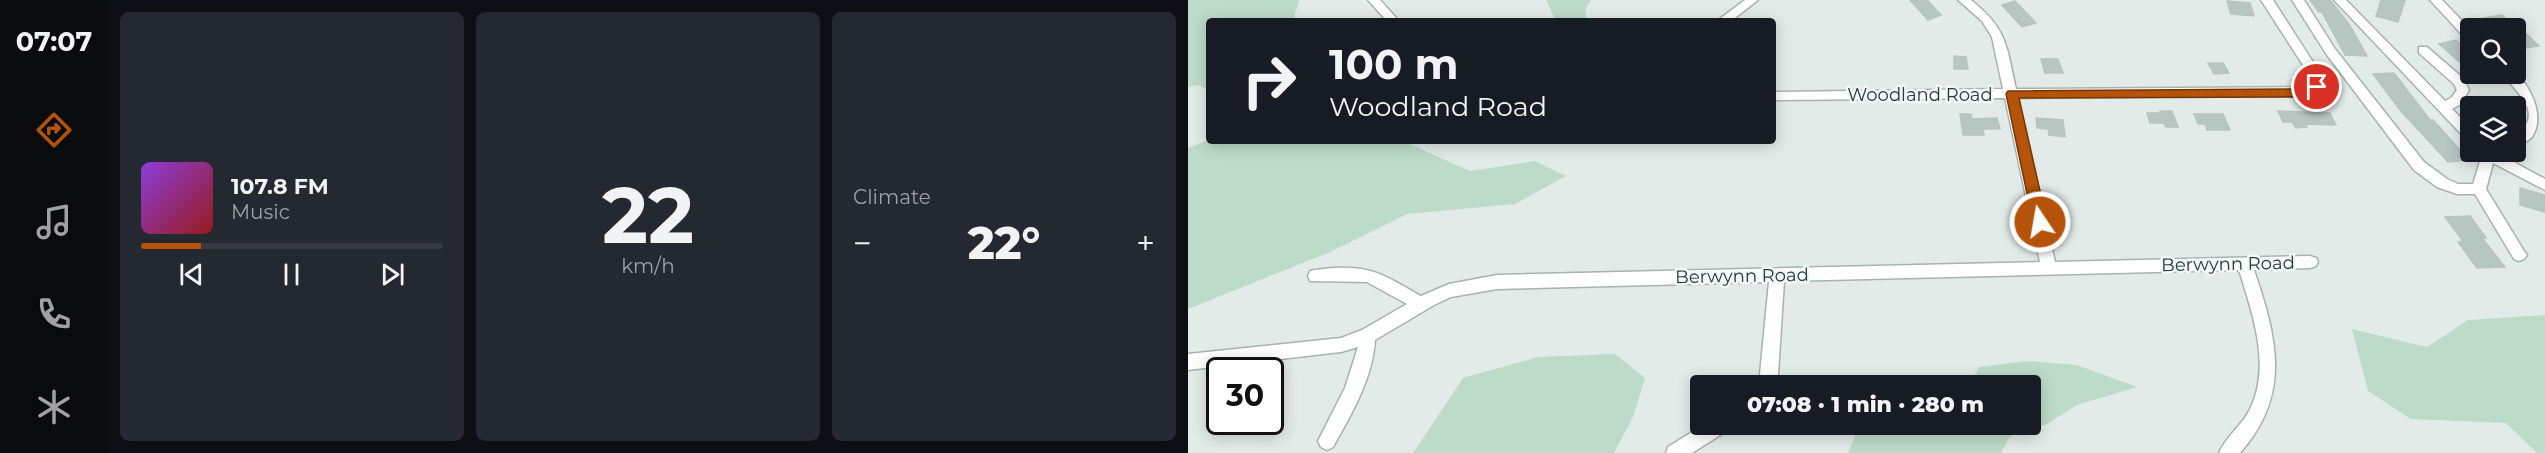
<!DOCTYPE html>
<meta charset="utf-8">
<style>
:root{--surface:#171b24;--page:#242831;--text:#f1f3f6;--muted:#9ea1a6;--line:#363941;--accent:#b45309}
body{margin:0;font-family:Montserrat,sans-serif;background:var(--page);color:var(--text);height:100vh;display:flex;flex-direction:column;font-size:22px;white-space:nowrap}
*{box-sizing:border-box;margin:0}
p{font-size:20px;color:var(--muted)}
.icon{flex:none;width:33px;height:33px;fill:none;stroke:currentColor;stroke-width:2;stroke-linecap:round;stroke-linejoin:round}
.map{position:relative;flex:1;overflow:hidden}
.side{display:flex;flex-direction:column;gap:12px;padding:12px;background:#0d0f14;width:1080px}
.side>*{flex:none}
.hud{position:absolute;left:18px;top:18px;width:570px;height:126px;border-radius:6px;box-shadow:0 3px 15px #0003;background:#171b24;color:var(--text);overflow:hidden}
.tools{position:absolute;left:1272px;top:18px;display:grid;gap:12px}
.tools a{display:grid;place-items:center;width:66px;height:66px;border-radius:6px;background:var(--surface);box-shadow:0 3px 15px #0003;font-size:30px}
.speed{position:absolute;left:18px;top:357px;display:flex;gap:12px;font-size:30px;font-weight:700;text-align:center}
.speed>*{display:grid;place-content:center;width:78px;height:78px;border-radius:50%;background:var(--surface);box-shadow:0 3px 15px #0003;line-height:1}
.speed .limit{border:3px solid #111;border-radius:9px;background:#fff;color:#111}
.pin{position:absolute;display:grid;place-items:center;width:51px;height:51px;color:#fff;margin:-26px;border:3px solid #fff;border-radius:50%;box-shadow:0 2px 6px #0007}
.me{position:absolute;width:66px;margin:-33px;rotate:348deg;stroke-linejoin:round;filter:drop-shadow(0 0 4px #0008)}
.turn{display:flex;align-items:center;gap:21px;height:126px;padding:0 24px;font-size:27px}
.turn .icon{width:78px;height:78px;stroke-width:2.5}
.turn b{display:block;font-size:42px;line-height:51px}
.big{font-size:45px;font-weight:800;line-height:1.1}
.side .card{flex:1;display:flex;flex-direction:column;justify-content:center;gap:9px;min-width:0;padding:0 21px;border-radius:9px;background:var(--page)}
.side .dial{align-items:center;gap:0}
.dial b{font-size:78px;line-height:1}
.song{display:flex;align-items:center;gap:18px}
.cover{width:72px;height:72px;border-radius:9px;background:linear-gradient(135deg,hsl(270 70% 55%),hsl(0 70% 35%))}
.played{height:6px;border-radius:3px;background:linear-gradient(90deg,var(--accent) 20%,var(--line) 20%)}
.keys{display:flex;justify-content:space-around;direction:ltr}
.heat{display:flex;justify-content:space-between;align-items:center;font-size:33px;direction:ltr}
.side .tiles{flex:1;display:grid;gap:12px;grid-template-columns:repeat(3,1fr)}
.trip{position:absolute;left:502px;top:375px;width:351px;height:60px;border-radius:6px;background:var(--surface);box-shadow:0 3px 15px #0003;font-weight:800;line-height:60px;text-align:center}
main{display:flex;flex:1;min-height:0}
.dock{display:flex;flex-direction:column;width:108px;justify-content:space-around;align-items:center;background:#090b0e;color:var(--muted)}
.dock .icon{width:42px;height:42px}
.dock .on{color:var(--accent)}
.dock b{font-size:27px;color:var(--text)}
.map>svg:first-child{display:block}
.green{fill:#bddbc9}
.building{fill:#b8c6c2;stroke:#b6c5c0;stroke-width:1.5}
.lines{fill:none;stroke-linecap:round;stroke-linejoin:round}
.minor-casing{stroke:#a6b3b0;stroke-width:3}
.minor{fill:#fff;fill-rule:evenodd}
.route{fill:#b45309;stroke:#753606;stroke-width:1.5}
.labels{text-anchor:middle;stroke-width:5;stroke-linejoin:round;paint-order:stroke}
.street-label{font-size:18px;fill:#243b38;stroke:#f3f8f6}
</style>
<main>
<nav class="dock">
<b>07:07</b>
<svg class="icon on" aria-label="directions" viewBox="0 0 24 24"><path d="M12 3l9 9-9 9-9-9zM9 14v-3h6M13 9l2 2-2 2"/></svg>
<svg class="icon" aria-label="music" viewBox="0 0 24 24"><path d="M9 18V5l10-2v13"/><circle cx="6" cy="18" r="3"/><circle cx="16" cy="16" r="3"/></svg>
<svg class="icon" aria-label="phone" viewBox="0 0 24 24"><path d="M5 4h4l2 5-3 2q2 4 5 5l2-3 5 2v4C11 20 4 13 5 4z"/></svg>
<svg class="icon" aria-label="climate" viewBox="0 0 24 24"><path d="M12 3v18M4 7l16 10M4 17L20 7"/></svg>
</nav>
<section class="side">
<div class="tiles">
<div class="card">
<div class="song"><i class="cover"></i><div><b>107.8 FM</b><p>Music</p></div></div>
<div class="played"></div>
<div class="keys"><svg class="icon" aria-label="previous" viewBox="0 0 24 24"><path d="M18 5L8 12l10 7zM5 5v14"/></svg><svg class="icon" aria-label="pause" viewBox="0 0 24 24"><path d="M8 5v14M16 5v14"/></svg><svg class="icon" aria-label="next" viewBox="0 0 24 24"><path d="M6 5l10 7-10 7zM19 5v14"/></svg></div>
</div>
<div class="card dial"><b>22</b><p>km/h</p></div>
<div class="card"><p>Climate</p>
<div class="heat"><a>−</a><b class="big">22°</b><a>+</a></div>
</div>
</div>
</section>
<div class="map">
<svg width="1357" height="453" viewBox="0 0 1357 453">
<rect width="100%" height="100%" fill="#e3ebe9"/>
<!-- green -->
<g class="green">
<path d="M 0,0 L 111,0 L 105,21 L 21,21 L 21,90 L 10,85 L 0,87 Z"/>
<path d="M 358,0 L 403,0 L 397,10 L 399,21 L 368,21 Z"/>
<path d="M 21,140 L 215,141 L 282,171 L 347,161 L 378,176 L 327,204 L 219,214 L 142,252 L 0,309 L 0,148 Z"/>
<path d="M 1357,315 L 1357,453 L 1349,453 L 1318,423 L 1223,419 L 1180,391 L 1164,329 L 1239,347 L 1280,320 Z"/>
<path d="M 427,354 L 457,378 L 445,417 L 426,453 L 225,453 L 275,378 L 350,357 Z"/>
<path d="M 838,361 L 889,365 L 949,387 L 889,405 L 859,424 L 822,436 L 813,453 L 660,453 L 671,425 L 843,424 L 843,386 L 781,385 L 791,367 Z"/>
</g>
<!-- building -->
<g class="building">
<path d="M 722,0 L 739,0 L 753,15 L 740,20 Z"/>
<path d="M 1122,0 L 1142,0 L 1161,24 L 1179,56 L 1157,55 L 1134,12 L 1131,12 Z"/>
<path d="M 1193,0 L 1217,0 L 1210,22 L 1188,16 Z"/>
<path d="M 827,1 L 848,23 L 834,27 L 814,5 Z"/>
<path d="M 1039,1 L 1062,3 L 1066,16 L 1043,14 Z"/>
<path d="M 1314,15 L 1328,28 L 1328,24 L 1351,46 L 1331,49 L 1328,45 L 1328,28 L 1308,28 L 1296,18 Z"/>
<path d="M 1268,40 L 1282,52 L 1282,71 L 1251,44 Z"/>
<path d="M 766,56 L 778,57 L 780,69 L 766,69 Z"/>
<path d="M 853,59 L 870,59 L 875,73 L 857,73 Z"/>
<path d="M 1020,63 L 1035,63 L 1041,73 L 1026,74 Z"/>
<path d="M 1206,73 L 1242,120 L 1245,120 L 1281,160 L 1260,162 L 1212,110 L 1185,74 Z"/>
<path d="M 972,111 L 984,111 L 990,127 L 978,127 L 976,123 L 962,123 L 959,113 L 973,113 Z"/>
<path d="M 1090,111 L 1142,113 L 1148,125 L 1117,124 L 1119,127 L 1108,128 L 1104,122 L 1095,122 Z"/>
<path d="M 772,114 L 783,114 L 784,119 L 809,118 L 812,129 L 795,129 L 796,135 L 775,135 Z"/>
<path d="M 1006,114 L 1035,114 L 1042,130 L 1019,130 L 1017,124 L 1010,124 Z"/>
<path d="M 848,118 L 875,120 L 877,137 L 861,135 L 860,129 L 849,128 Z"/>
<path d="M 1332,188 L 1357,195 L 1357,212 L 1332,205 Z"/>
<path d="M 1282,216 L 1298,238 L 1294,238 L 1317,267 L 1289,268 L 1270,242 L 1275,241 L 1257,217 Z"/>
</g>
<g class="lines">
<defs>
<g id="minor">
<path d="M 180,0 L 192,0 L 211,21 L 199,21 Z"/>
<path d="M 557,0 L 570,0 L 543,21 L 529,21 Z"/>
<path d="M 770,0 L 783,0 C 820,30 818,45 828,89 L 1119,87 L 1123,85 L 1124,79 L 1073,0 L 1085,0 L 1134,76 L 1136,79 L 1134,90 L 1121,95 L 830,98 L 867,262 L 1122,256 L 1128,258 L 1130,262 L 1128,266 L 1122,268 L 1066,270 C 1089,338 1104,394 1052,453 L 1031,453 C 1038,436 1055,425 1063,407 C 1083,364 1064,312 1051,270 L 596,281 L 590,374 L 585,386 L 567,386 L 572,374 L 581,282 L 309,289 L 263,297 L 246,305 L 187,340 C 185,378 163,415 145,447 L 139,450 L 133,447 L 130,441 L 157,388 L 170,347 L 153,352 L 0,370 L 0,354 L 153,338 L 174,330 L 219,304 L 179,282 L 122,281 L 120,276 L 122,271 C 130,269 138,269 146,268 C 187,266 198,277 233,296 L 261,284 L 309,275 L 852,262 L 817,98 L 585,100 L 585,92 L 815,89 L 804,37 L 794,21 Z"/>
<path d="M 1104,0 L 1116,0 L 1147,49 L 1236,162 L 1259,179 L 1270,184 L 1285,184 L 1294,155 L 1292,152 L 1312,152 L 1331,165 L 1357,179 L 1357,190 L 1305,163 L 1298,189 L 1336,251 L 1339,255 L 1336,259 L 1331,261 L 1326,259 L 1287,194 L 1269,194 L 1249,187 L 1226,170 L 1139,55 Z"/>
<path d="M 1146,0 L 1158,0 L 1257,101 L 1263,98 L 1269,90 L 1266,84 L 1231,53 L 1231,47 L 1239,47 L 1276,79 L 1281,90 L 1273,104 L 1264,109 L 1282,127 L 1282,140 L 1277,138 Z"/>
<path d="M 1242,0 L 1254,0 L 1282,29 L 1282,40 L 1278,39 Z"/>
<path d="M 1328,73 C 1344,89 1357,117 1344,137 C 1339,141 1334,145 1328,147 L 1328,135 C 1357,113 1330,95 1315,74 Z"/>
<path d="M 517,424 L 543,424 L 540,430 L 504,453 L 478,453 L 480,447 Z"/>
</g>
</defs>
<!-- minor casing -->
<use href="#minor" class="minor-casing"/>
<!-- minor -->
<use href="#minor" class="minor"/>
</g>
<!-- route -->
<path class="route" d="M 1129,83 L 1135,87 C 1128,96 1117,96 1106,97 L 831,98 L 859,222 L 852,227 L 845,222 L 818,94 L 820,91 L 1106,89 L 1119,88 Z"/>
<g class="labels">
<!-- street labels -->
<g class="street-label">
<text x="732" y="101">Woodland Road</text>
<text transform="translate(1040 264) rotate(-1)" y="6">Berwynn Road</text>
<text transform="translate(554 276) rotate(-1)" y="6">Berwynn Road</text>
</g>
</g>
</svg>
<div class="tools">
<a><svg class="icon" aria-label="search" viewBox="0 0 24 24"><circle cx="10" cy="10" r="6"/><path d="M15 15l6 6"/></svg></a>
<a><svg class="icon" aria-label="layers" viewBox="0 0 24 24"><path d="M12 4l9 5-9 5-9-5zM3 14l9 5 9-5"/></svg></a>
</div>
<div class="speed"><div class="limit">30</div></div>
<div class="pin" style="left:1129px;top:87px;background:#d93025"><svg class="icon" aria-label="arrive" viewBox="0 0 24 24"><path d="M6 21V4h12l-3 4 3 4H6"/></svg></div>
<svg class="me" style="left:852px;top:222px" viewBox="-20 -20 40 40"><circle r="17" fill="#b45309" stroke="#fff" stroke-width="3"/><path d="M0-11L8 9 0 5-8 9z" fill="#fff"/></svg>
<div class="trip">07:08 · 1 min · 280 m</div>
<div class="hud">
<div class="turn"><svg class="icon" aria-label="right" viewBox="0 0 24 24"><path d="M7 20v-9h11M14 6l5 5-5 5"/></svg><div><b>100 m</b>Woodland Road</div></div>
</div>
</div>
</main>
